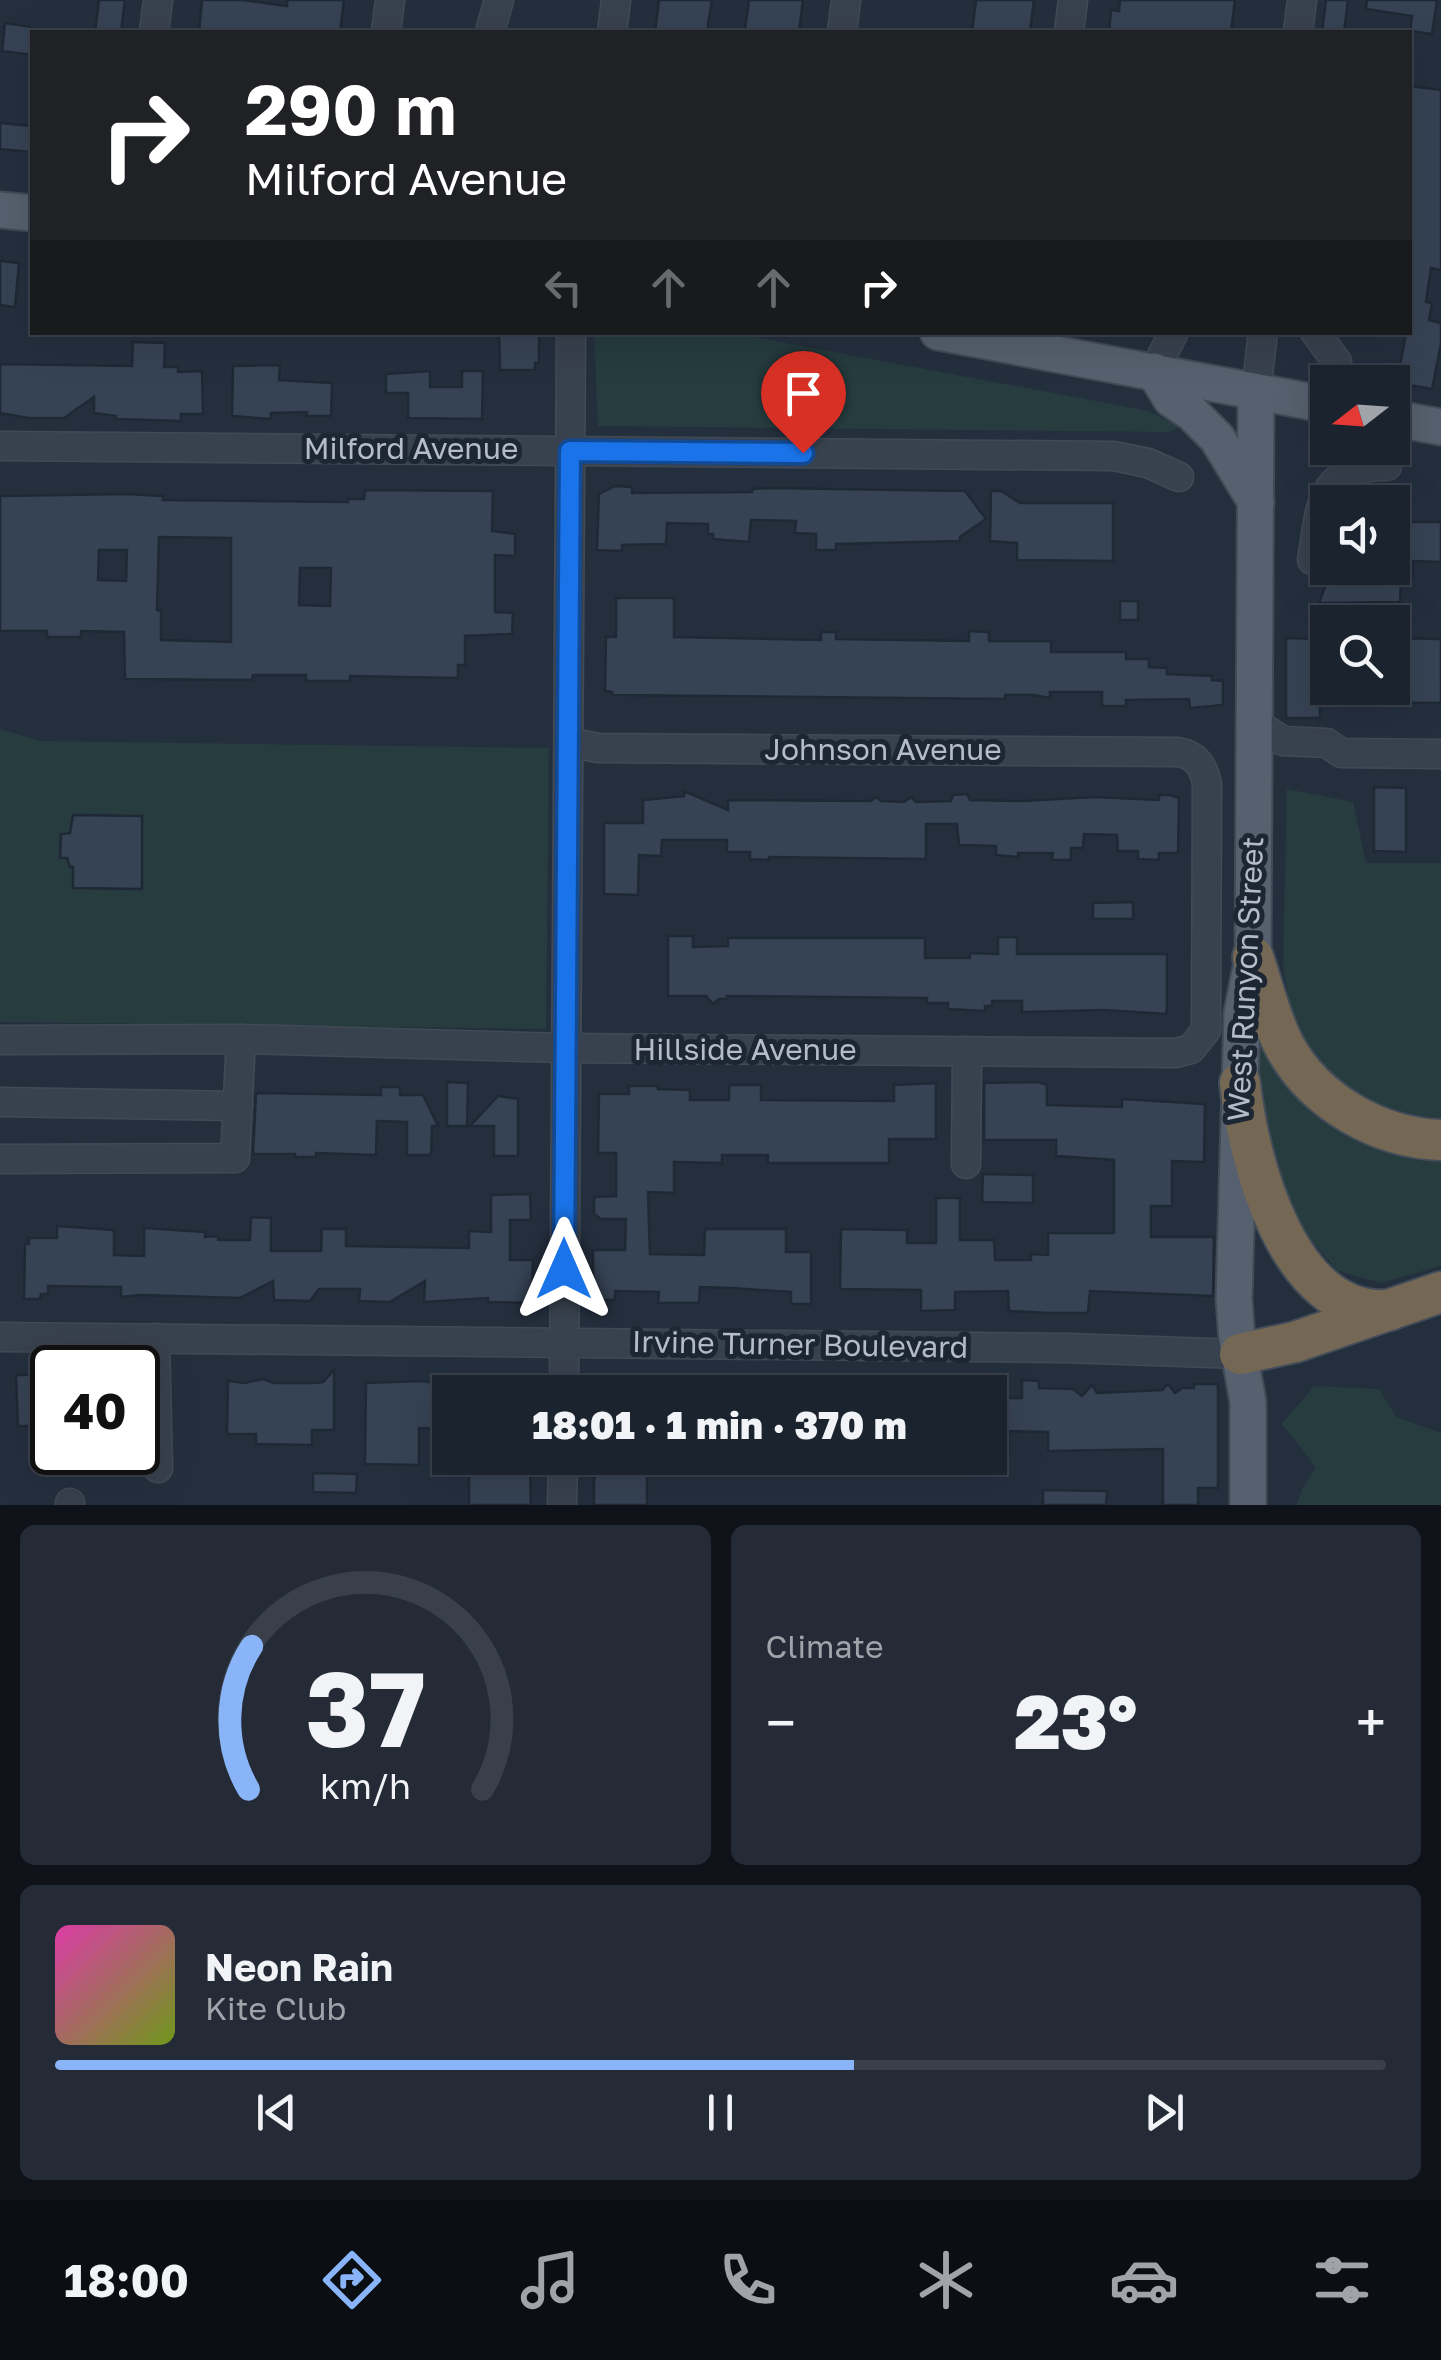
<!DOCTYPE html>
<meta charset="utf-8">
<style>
:root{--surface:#1b232e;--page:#242b36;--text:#f1f3f6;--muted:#a0a4aa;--line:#39404a;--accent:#8ab4f8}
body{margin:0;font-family:"Golos Text",sans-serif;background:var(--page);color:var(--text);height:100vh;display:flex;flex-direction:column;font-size:38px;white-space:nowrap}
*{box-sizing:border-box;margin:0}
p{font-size:32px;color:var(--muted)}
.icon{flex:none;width:55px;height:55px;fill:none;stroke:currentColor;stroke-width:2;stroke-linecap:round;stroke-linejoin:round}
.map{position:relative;height:1505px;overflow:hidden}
.drawer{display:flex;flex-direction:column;gap:20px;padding:20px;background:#0f1319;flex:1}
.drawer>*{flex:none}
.guide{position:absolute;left:30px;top:30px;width:1382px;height:305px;border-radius:0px;box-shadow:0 10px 40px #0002,0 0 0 2px var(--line);background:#202124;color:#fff;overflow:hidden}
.needle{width:65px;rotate:253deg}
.tools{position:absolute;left:1310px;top:365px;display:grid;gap:20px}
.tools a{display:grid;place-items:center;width:100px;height:100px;border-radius:0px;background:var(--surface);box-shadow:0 10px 40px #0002,0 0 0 2px var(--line);font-size:50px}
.speed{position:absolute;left:30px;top:1345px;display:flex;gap:20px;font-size:50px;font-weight:700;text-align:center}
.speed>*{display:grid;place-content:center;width:130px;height:130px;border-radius:50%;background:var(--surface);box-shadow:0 10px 40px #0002,0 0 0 2px var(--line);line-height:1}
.speed .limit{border:5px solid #111;border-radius:15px;background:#fff;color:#111}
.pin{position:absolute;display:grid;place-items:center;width:85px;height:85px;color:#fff;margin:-102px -42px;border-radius:50% 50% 50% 0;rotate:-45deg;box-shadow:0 0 10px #0007}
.pin .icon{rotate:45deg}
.me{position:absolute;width:110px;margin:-55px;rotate:0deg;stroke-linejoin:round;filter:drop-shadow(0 0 8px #0008)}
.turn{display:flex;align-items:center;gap:35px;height:210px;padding:0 50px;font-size:45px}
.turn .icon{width:130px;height:130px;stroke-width:2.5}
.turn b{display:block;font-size:70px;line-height:85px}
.lanes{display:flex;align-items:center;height:95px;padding:0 50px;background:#0003;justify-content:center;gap:50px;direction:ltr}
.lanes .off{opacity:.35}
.big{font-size:75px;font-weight:800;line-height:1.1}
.drawer .widget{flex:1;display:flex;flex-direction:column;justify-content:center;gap:15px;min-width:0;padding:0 35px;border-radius:15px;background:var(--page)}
.drawer .dial{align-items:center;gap:0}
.dial svg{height:260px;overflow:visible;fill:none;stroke:var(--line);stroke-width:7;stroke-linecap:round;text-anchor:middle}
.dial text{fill:var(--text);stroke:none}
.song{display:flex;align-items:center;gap:30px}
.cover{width:120px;height:120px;border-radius:15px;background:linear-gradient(135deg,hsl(320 70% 55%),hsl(80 70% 35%))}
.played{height:10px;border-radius:5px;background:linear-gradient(90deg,var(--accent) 60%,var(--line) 60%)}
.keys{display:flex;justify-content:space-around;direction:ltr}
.heat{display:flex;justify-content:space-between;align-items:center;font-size:55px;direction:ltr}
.drawer .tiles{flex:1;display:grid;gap:20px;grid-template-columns:1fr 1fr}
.widget:last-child{grid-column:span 2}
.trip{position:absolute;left:432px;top:1375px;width:575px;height:100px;border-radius:0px;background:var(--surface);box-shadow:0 10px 40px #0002,0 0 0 2px var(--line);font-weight:800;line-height:100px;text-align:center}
.tab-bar{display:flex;height:160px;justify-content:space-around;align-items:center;background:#0b0e12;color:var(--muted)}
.tab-bar .icon{width:70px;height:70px}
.tab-bar .active{color:var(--accent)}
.tab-bar b{font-size:45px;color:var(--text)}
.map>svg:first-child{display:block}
.green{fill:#263c3f}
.building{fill:#364354;stroke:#1f2835;stroke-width:2.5;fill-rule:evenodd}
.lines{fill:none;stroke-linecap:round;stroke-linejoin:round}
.minor-casing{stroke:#414a57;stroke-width:31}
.major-casing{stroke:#414a57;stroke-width:39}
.highway-casing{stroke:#434c59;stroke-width:44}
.minor{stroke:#38414e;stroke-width:28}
.major{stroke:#56606e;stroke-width:35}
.highway{stroke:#746855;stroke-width:40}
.route-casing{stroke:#114b97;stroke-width:25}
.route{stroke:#1a73e8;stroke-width:18}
.labels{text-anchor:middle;stroke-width:10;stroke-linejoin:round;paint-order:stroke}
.street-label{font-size:30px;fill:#b4bcc9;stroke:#1d2633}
</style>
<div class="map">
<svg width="1441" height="1505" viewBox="0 0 1441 1505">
<rect width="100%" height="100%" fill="#242f3e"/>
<!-- green -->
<g class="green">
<path d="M 594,333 L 733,333 L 1149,411 L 1180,427 L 1169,432 L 598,426 Z"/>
<path d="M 0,729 L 41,741 L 549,748 L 546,1029 L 0,1022 Z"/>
<path d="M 1287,789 L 1353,802 L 1366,863 L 1441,863 L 1441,1121 L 1417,1123 L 1372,1108 L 1318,1068 L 1284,1011 L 1290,1007 L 1283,966 Z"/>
<path d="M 1260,1020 L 1269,1045 L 1441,1158 L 1441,1266 L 1381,1283 L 1338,1271 L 1295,1223 L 1257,1122 L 1253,1041 Z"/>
<path d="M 1314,1386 L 1379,1389 L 1396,1417 L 1441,1433 L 1441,1505 L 1297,1505 L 1302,1489 L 1316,1467 L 1282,1424 Z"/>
</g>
<!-- building -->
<g class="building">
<path d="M 99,0 L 125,0 L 121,32 L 95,32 Z"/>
<path d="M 202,0 L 242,0 L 287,6 L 287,0 L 344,0 L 340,32 L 199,32 Z"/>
<path d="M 659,0 L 712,0 L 707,32 L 655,32 Z"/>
<path d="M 749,0 L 803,0 L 799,32 L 745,29 Z"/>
<path d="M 976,0 L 1034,0 L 1030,32 L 972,32 Z"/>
<path d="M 1120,0 L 1235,0 L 1231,32 L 1109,32 L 1111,10 L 1119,11 Z"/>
<path d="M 1326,0 L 1348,0 L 1344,32 L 1322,32 Z"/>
<path d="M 1367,0 L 1437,0 L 1432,34 L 1410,31 L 1412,16 L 1366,9 Z"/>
<path d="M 5,23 L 32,27 L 32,55 L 2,51 Z"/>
<path d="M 1410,86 L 1441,90 L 1441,270 L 1431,268 L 1426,302 L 1432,303 L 1429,320 L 1441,323 L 1441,344 L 1432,389 L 1397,383 L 1406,332 L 1410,332 Z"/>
<path d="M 0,123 L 32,126 L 30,152 L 0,149 Z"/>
<path d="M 0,261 L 19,263 L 15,307 L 0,305 Z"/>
<path d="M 499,332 L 539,332 L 539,363 L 535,363 L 535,370 L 500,370 Z"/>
<path d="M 133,342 L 165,343 L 164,367 L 178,367 L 178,372 L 202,371 L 203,414 L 181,414 L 181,421 L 116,419 L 116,416 L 94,413 L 94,397 L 64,418 L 28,418 L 0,413 L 0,364 L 132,366 Z"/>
<path d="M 280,365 L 279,380 L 332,383 L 331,416 L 306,416 L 307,412 L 271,413 L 271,419 L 232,416 L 233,366 Z"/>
<path d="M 430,371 L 430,387 L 462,387 L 462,371 L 483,371 L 482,419 L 408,418 L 408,393 L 386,393 L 386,374 Z"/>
<path d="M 615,486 L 632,487 L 632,493 L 752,492 L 752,489 L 771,488 L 965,491 L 986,519 L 960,537 L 960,541 L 836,544 L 836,550 L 816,550 L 816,534 L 795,533 L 796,521 L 751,520 L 749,542 L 713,539 L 713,534 L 708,534 L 708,524 L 667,523 L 666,544 L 622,545 L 622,551 L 597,550 L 599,494 Z"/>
<path d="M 1360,488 L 1405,488 L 1405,502 L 1354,502 Z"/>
<path d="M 365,490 L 493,491 L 492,531 L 515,534 L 515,556 L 495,555 L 495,612 L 513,613 L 512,634 L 465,636 L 465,665 L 458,665 L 458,678 L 350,676 L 350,681 L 306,681 L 306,675 L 253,675 L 252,680 L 125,679 L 124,632 L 81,631 L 81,637 L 47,637 L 47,631 L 0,631 L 0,496 L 127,494 L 163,496 L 163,500 L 348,502 L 348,499 L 364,499 ZM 159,537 L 231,538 L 231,642 L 161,640 L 161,611 L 157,610 ZM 99,550 L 127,550 L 126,581 L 98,580 ZM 300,568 L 331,568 L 330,606 L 299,605 Z"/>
<path d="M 991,491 L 1001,491 L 1020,503 L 1113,503 L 1113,561 L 1017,560 L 1017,543 L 990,541 Z"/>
<path d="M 1392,522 L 1441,522 L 1441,562 L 1413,561 L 1413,577 L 1401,576 L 1400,602 L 1319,603 L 1332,568 L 1392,568 Z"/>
<path d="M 616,598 L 674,598 L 674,637 L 821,640 L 821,632 L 836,632 L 836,639 L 969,641 L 969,631 L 989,632 L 989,641 L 1051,641 L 1051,652 L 1126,652 L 1126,659 L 1149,659 L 1149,667 L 1167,668 L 1167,674 L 1212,676 L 1212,680 L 1223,681 L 1223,705 L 1190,708 L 1189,699 L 1126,700 L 1126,706 L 1102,706 L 1102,692 L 1050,692 L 1050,698 L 1033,695 L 1005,695 L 1005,699 L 613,695 L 612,692 L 605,691 L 606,637 L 616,637 Z"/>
<rect x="1120" y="601" width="18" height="19"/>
<path d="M 1286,638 L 1328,639 L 1328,688 L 1392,688 L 1392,638 L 1441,639 L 1441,703 L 1320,702 L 1320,718 L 1286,718 Z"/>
<path d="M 1374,787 L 1406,788 L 1406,852 L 1374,851 Z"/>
<path d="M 684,791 L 728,810 L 728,800 L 870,801 L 877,797 L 881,801 L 904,802 L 911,797 L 916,802 L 951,801 L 953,795 L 967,794 L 970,800 L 1024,801 L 1094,797 L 1159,800 L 1159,795 L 1170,795 L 1179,798 L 1178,853 L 1159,853 L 1159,860 L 1138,859 L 1138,851 L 1118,851 L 1117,835 L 1084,834 L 1083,848 L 1071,848 L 1071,860 L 1052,860 L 1053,853 L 1018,853 L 1018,857 L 996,855 L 996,846 L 959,845 L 957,824 L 926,824 L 926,859 L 769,857 L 769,860 L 750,859 L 750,852 L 727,852 L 727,840 L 662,840 L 661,856 L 639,855 L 638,895 L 604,894 L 604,823 L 643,823 L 643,800 L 684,796 Z"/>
<path d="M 73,815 L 142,816 L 142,889 L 73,888 L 73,867 L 70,867 L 67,858 L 60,858 L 61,834 L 70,833 Z"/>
<path d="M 1133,902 L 1133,919 L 1093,919 L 1093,903 Z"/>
<path d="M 668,936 L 693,936 L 693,947 L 728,946 L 728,938 L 925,938 L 925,958 L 970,958 L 970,953 L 998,954 L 998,937 L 1017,937 L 1017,954 L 1167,954 L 1167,1006 L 1166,1014 L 1104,1010 L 1022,1012 L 1022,1001 L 992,1001 L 992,1006 L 985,1006 L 985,1011 L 948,1009 L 948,1003 L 927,1003 L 927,998 L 727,996 L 727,999 L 719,999 L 713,1004 L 706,996 L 668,996 Z"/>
<path d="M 447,1082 L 468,1083 L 467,1126 L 447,1126 Z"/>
<path d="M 1038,1082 L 1047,1085 L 1047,1105 L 1122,1107 L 1122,1099 L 1205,1104 L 1204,1162 L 1172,1161 L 1172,1206 L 1151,1206 L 1151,1237 L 1214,1237 L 1213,1296 L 1090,1291 L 1088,1313 L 1047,1313 L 1009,1311 L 1008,1291 L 955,1292 L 955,1310 L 921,1311 L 921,1290 L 840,1289 L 841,1229 L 907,1230 L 907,1243 L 936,1243 L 936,1198 L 960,1198 L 960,1240 L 994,1240 L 995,1260 L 1031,1260 L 1031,1254 L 1048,1255 L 1048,1233 L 1114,1233 L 1114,1160 L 1056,1156 L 1056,1140 L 984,1140 L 984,1083 Z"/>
<path d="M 936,1083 L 936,1139 L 889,1139 L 889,1163 L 768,1163 L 768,1155 L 722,1155 L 722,1163 L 674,1162 L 674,1193 L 648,1192 L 650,1254 L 704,1255 L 705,1229 L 786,1229 L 786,1252 L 811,1252 L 811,1304 L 791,1304 L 791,1292 L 732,1288 L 700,1287 L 699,1303 L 658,1303 L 659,1292 L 615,1291 L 615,1300 L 593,1300 L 593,1250 L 625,1250 L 626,1219 L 601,1219 L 594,1214 L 594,1197 L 616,1196 L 616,1153 L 598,1153 L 599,1094 L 629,1094 L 629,1086 L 658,1086 L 658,1089 L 690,1090 L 690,1100 L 729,1100 L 729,1085 L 761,1085 L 761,1100 L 894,1101 L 894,1085 Z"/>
<path d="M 381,1087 L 400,1087 L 400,1095 L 423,1095 L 438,1126 L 432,1126 L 431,1155 L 407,1155 L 407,1122 L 377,1121 L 376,1155 L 316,1153 L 316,1157 L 295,1157 L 295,1154 L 253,1154 L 256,1093 L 381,1095 Z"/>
<path d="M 498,1096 L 518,1099 L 518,1156 L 494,1156 L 494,1126 L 470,1126 Z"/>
<path d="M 983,1174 L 1033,1175 L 1033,1203 L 982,1202 Z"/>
<path d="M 530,1194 L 531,1220 L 510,1220 L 510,1260 L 533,1260 L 532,1303 L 488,1302 L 488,1298 L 424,1302 L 425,1281 L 390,1302 L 359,1301 L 360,1289 L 319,1289 L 310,1301 L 274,1300 L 273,1281 L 240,1298 L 141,1295 L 121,1297 L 121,1287 L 48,1286 L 48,1294 L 41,1294 L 40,1299 L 24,1299 L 25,1244 L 29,1244 L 29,1238 L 57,1238 L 57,1226 L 114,1230 L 114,1255 L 144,1256 L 144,1228 L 205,1232 L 205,1237 L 218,1236 L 218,1240 L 250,1240 L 251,1217 L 271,1218 L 271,1251 L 321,1251 L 322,1229 L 346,1229 L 346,1246 L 469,1248 L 469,1231 L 491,1232 L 491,1195 Z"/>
<path d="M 334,1370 L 334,1430 L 312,1430 L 312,1445 L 256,1444 L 256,1434 L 227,1434 L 228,1381 L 245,1383 L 263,1379 L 274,1383 L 314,1383 L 323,1382 Z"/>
<path d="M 16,1375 L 52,1375 L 52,1452 L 116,1453 L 116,1476 L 37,1475 L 37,1426 L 18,1426 Z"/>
<path d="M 1022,1380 L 1039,1381 L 1039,1388 L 1073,1389 L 1082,1396 L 1092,1385 L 1097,1393 L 1162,1390 L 1168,1384 L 1175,1393 L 1182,1388 L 1194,1388 L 1194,1384 L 1218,1384 L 1218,1488 L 1198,1488 L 1198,1505 L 1163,1505 L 1163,1449 L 1048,1451 L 1048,1432 L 1008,1431 L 1008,1455 L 990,1455 L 990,1398 L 1022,1398 Z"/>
<path d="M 423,1381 L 443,1384 L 442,1429 L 419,1428 L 419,1465 L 365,1464 L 366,1383 Z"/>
<path d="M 469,1469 L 530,1469 L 531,1505 L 469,1505 Z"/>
<path d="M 601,1471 L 647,1471 L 647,1505 L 594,1505 L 594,1478 Z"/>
<path d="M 313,1473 L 357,1474 L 356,1493 L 313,1492 Z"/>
<path d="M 1043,1490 L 1107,1491 L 1106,1505 L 1043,1505 Z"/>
</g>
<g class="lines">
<defs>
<g id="minor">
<path d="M 154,32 L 158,0"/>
<path d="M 386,32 L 390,0"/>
<path d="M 490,32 L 499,0"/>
<path d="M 612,32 L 616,0"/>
<path d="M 842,32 L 846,0"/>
<path d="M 1069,32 L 1073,0"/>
<path d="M 1298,32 L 1302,0"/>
<path d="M 1315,332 L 1337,362 L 1334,382"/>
<path d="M 1154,371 L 1174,332"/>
<path d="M 1256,393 L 1263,332"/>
<path d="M 0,446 L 1114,456 L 1148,463 L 1179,477"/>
<path d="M 1312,560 C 1321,507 1318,465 1387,466"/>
<path d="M 1254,722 L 1283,741 L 1327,743 L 1341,753 L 1441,754"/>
<path d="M 0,1040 L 241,1039 L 564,1048 L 1176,1053 L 1191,1049 L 1206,1030 L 1207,783 C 1203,766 1196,755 1178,752 L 598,748 L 569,742"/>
<path d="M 0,1102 L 238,1106"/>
<path d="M 0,1159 L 235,1158 L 241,1039"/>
<path d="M 966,1164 L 967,1051"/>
<path d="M 0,1337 L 1067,1348 L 1240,1354"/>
<path d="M 155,1338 L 158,1468"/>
<path d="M 564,1392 L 571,332"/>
<path d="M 70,1505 L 70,1503"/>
<path d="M 562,1505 L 563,1458"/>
</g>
<g id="major">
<path d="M 0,210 L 32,213"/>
<path d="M 938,332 L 1328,405"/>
<path d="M 1154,371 L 1171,399 L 1192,413 L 1217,438 L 1256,502"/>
<path d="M 1392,418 L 1441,427"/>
<path d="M 1248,1505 L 1248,1402 L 1237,1340 L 1234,1299 L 1242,1013 L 1253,957 L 1256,393"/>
</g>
<g id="highway">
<path d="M 1253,957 C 1263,986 1270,1019 1285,1047 C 1315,1102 1379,1138 1441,1140"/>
<path d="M 1240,1083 C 1248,1159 1288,1319 1390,1310"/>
<path d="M 1240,1354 L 1295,1342 L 1441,1292"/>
</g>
</defs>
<!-- minor casing -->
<use href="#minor" class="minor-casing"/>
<!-- major casing -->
<use href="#major" class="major-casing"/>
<!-- highway casing -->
<use href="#highway" class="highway-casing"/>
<!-- minor -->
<use href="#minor" class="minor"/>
<!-- major -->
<use href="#major" class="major"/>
<!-- highway -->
<use href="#highway" class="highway"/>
</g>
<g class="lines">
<defs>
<path id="route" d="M 564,1269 L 570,451 L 803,453"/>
</defs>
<!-- route casing -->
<use href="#route" class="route-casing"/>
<!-- route -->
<use href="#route" class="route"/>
</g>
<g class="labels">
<!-- street labels -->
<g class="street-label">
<text x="411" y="459">Milford Avenue</text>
<text x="883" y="760">Johnson Avenue</text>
<text transform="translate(1246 979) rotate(-87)" y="10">West Runyon Street</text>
<text x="745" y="1060">Hillside Avenue</text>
<text transform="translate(800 1345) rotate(1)" y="10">Irvine Turner Boulevard</text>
</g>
</g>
</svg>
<div class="tools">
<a><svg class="needle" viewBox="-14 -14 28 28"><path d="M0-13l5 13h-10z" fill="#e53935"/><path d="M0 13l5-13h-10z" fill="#a0a4aa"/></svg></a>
<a><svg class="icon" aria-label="sound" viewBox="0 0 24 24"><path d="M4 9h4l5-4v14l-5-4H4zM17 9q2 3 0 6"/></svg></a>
<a><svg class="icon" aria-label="search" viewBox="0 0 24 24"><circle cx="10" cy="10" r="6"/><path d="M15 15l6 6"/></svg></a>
</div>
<div class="speed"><div class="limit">40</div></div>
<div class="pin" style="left:803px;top:453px;background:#d93025"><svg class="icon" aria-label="arrive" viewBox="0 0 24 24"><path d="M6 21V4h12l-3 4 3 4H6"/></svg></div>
<svg class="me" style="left:564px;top:1269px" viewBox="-20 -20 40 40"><path d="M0-17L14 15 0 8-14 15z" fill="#1a73e8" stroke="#fff" stroke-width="4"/></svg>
<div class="trip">18:01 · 1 min · 370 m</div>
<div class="guide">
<div class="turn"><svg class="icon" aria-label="right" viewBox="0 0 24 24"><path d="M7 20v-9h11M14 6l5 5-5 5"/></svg><div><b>290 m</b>Milford Avenue</div></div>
<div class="lanes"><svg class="icon off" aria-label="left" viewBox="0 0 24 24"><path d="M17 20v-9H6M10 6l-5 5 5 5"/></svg><svg class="icon off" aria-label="ahead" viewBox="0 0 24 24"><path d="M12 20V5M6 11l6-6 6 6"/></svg><svg class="icon off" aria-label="ahead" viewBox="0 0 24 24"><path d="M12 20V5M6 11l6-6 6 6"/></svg><svg class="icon" aria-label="right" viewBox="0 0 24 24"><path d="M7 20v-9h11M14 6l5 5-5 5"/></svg></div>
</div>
</div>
<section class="drawer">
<div class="tiles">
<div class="widget dial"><svg viewBox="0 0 100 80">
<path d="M14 69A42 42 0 1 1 86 69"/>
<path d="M14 69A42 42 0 0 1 15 25" stroke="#8ab4f8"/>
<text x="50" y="56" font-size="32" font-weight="700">37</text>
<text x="50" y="72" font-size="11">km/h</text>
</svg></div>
<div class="widget"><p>Climate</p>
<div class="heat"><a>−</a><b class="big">23°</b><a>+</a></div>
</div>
<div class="widget">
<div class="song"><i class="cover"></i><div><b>Neon Rain</b><p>Kite Club</p></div></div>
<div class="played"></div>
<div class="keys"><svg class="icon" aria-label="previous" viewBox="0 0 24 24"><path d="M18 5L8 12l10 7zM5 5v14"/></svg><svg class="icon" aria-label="pause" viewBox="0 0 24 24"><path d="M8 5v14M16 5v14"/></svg><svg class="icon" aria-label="next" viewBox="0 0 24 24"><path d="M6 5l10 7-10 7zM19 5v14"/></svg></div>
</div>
</div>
</section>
<nav class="tab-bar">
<b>18:00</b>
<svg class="icon active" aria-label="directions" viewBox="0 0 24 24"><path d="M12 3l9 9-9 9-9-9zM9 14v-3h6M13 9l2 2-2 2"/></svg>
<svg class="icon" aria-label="music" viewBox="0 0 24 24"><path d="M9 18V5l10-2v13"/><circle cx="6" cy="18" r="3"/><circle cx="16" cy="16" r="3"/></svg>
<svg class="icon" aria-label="phone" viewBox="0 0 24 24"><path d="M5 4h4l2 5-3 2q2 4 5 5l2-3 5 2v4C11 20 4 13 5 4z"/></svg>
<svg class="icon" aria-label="climate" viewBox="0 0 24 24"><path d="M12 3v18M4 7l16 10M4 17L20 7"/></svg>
<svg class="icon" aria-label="car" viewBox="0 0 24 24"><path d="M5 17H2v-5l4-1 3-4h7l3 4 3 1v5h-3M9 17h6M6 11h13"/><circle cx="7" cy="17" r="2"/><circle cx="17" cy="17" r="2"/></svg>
<svg class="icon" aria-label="filters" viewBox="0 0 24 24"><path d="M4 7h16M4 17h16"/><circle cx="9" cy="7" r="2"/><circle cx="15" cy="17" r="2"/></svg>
</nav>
